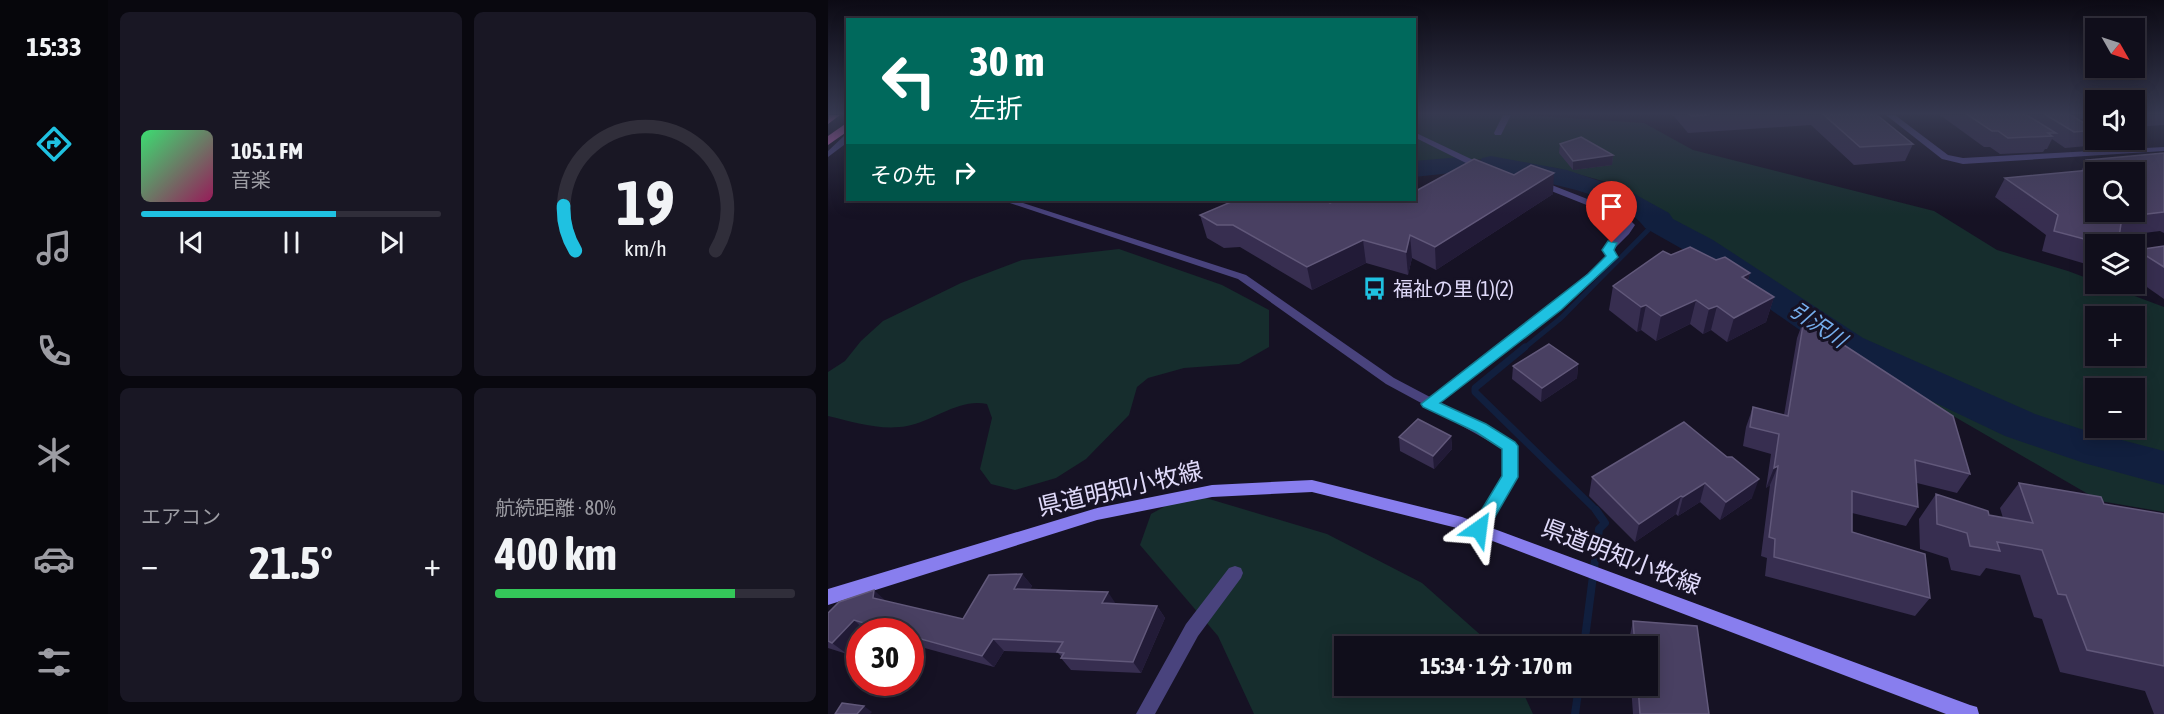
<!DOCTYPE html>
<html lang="ja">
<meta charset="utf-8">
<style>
:root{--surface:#100e1b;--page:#191724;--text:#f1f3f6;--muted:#9c9ca3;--line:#302e3a;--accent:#1fc1e1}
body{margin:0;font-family:"Asap Condensed","Noto Sans JP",sans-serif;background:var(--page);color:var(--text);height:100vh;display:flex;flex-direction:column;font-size:22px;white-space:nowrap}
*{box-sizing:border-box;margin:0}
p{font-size:20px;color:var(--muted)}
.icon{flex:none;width:33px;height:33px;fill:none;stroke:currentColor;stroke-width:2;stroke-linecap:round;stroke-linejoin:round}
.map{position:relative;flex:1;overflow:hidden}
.sheet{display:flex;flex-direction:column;gap:12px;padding:12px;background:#09080f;width:720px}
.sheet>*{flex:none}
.banner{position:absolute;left:18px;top:18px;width:570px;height:183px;border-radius:0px;box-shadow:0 3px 15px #0003,0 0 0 2px var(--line);background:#00695c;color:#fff;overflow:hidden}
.needle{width:39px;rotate:129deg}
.controls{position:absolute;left:1257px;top:18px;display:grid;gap:12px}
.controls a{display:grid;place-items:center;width:60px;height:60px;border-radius:0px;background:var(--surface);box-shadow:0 3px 15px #0003,0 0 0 2px var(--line);font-size:30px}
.speed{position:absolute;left:18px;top:618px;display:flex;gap:12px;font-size:30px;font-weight:700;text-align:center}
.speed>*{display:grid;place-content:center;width:78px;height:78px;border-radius:50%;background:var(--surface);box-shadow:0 3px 15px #0003,0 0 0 2px var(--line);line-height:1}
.speed .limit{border:9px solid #d22;background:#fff;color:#111}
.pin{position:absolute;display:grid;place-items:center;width:51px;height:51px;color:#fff;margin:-62px -26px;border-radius:50% 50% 50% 0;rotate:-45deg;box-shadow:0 0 6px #0007}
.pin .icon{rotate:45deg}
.me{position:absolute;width:66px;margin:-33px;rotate:31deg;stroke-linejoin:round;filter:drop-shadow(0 0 4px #0008)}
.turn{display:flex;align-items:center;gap:21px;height:126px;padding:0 24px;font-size:27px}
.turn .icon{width:78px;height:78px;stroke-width:2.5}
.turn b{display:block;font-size:42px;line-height:51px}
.then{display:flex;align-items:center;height:57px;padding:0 24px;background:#0003;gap:12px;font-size:22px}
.big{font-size:45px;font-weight:700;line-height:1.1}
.sheet .card{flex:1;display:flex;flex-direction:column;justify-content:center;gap:9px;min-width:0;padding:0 21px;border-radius:9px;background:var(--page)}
.sheet .dial{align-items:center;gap:0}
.dial svg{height:156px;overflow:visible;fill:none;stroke:var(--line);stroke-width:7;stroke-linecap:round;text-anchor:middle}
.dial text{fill:var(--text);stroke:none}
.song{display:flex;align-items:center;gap:18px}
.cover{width:72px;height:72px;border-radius:9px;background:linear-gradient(135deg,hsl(140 70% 55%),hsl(330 70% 35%))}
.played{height:6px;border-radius:3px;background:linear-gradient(90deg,var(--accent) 65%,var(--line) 65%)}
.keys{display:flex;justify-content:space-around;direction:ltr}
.heat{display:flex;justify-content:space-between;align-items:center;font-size:33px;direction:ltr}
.charge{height:9px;border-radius:4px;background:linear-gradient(90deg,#34c759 80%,var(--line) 0)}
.sheet .tiles{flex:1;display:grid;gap:12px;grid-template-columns:repeat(2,1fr)}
.trip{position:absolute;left:506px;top:636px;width:324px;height:60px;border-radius:0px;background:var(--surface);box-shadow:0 3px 15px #0003,0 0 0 2px var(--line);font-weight:700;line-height:60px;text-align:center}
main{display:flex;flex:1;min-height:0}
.dock{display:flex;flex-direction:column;width:108px;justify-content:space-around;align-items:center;background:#06060b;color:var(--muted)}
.dock .icon{width:42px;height:42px}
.dock .on{color:var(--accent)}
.dock b{font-size:27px;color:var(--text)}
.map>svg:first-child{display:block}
.green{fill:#162d2d;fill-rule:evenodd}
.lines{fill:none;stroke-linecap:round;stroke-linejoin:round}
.stream-far2{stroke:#111f3e;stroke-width:5}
.stream-far1{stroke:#111f3e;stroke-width:7}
.stream{stroke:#111f3e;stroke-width:8}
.river{fill:#111f3e;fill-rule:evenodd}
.minor{fill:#49437d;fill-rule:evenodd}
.secondary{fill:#887eee;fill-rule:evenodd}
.trunk{fill:#d86ac4;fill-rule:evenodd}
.wall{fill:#372e50}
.shaded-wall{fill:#221b37}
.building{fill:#494062;stroke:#61587a;stroke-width:1.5;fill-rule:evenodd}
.route{fill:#1fc1e1;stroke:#147d92;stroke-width:1.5}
.labels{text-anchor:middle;stroke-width:6;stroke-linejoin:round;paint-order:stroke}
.poi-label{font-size:20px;fill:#e0dafa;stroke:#161224;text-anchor:start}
.water-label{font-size:21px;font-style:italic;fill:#76aeed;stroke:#161224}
.near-street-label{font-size:24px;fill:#e0dafa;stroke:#161224}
</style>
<main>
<nav class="dock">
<b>15:33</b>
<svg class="icon on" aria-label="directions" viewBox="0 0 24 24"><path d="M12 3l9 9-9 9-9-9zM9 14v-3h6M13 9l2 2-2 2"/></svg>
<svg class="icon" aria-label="music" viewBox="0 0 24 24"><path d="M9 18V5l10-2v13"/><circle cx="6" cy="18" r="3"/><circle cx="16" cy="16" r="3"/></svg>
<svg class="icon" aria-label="phone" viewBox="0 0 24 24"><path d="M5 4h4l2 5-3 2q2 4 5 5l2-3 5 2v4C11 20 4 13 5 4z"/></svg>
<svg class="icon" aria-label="climate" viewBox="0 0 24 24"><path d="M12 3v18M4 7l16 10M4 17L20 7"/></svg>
<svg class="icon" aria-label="car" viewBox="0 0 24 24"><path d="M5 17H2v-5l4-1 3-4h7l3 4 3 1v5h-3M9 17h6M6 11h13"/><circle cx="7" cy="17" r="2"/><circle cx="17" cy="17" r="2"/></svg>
<svg class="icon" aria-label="filters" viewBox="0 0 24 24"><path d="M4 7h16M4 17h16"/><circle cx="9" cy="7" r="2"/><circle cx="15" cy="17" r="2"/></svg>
</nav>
<section class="sheet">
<div class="tiles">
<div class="card">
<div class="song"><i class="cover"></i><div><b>105.1 FM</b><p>音楽</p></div></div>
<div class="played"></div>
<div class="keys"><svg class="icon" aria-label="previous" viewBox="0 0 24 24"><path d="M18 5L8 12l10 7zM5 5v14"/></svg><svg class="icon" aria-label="pause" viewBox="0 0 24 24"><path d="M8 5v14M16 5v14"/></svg><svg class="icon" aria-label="next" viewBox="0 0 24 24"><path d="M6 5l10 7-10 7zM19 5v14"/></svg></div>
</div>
<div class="card dial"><svg viewBox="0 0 100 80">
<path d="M14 69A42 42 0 1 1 86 69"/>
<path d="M14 69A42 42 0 0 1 8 46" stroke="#1fc1e1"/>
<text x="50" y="56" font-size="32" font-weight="700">19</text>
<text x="50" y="72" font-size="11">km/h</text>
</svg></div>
<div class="card"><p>エアコン</p>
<div class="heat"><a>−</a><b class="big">21.5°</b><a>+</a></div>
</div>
<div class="card"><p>航続距離 · 80%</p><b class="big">400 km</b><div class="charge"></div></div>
</div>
</section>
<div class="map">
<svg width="1336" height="714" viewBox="0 0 1336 714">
<rect width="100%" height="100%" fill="#161224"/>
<!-- green -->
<g class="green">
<path d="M 587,115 L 695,115 L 816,123 L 865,150 L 1106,211 L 1169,250 L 1240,271 L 1336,307 L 1336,512 L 1272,501 L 1032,362 L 882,244 L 789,185 L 728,168 L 660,159 L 587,163 ZM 1268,316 L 1306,316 L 1306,356 L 1268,356 ZM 1268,388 L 1306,388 L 1306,428 L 1268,428 Z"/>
<path d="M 291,249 L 394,285 L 441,310 L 441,347 L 411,364 L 356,368 L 320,378 L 309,387 L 301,415 L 258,459 L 228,478 L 187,490 L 163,484 L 152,469 L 164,418 L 159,404 C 131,398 106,421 79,426 C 53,431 25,422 0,416 L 0,372 L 17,361 L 33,341 L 55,321 L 133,283 L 194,260 Z"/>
<path d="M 361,493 L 499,534 L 594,583 L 665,646 L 516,646 L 516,686 L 692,686 L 705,714 L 426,714 L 390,636 L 312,545 L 323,514 Z"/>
</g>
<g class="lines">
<!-- stream-far2 -->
<path class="stream-far2" d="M 695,349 L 733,318 L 828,222"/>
<!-- stream-far1 -->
<path class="stream-far1" d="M 697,347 L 647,388 L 647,392 L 769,511"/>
<!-- stream -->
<g class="stream">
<path d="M 756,646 L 771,529 L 777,523 L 768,510"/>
<path d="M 747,714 L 751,686"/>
</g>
<!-- river -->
<g class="river">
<path d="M 663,156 L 739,170 L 801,191 L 841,213 L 845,219 L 885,240 L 1035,338 L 1207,414 L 1259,431 L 1336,451 L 1336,485 L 1256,463 L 1177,436 L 1009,356 L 863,254 L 817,228 C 790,189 698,181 654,170 L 650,164 L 654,158 Z"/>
<path d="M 633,157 L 642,159 L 646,165 L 642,171 L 586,177 L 586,161 Z"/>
</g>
<!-- minor -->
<g class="minor">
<path d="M 675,115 L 683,115 L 673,135 L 667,135 L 666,133 Z"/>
<path d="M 1058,115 L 1067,115 L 1120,155 L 1135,158 L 1336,147 L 1336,151 L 1135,164 L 1114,159 Z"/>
<path d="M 586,132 L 660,167 L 661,169 L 654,171 L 586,137 Z"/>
<path d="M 17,135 L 20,135 L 20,142 L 0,157 L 0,151 Z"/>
<path d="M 711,180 L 795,213 L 807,225 L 801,234 L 785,250 L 789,257 L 788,259 C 733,311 672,356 612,402 L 687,442 L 689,446 L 689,477 L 656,534 L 651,535 L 646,534 L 643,529 L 675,476 L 675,449 L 602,408 L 596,407 L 595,404 L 558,384 L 410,279 L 173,200 L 186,200 L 418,275 L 566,378 L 602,397 C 662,351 723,308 779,256 L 775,250 L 796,229 L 797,225 L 789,217 L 708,185 L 708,181 Z"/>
<path d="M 407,566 L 413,568 L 415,573 L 413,578 L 370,636 L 327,714 L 308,714 L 358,624 L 401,568 Z"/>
</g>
<!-- secondary -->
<path class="secondary" d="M 484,480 L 634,517 L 1142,705 L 1149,707 L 1151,714 L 1118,714 L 633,529 L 484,492 L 384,497 L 269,520 L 0,605 L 0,589 L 269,508 L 384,485 Z"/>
<!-- trunk -->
<g class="trunk">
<path d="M 12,115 L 0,124 L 1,115 Z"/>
<path d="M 20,122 L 20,131 L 0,145 L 0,136 Z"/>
</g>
</g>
<!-- wall -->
<g class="wall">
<path d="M 845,115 L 1049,115 L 1085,144 L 1077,161 L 1026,165 L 983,125 L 860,133 Z"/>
<path d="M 1112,115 L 1268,115 L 1268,118 L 1249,119 L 1268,130 L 1268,132 L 1259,146 L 1237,148 L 1224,139 L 1219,149 L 1217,149 L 1215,152 L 1172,154 L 1162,147 L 1156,147 Z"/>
<path d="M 1306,115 L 1336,115 L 1336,125 L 1306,127 Z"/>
<path d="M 732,144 L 785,155 L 784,165 L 745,170 L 731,153 Z"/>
<path d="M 1336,153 L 1336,233 L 1332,231 L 1292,236 L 1290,244 L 1268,244 L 1268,267 L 1214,251 L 1218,235 L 1167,197 L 1177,178 L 1253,171 L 1259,160 Z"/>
<path d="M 725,194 L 608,270 L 584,258 L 580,275 L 538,263 L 484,290 L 412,247 L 396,248 L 379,238 L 372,215 L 399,204 L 397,200 L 502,203 Z"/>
<path d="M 1336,246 L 1336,299 L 1306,278 L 1306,254 L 1309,250 Z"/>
<path d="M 843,255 L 922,273 L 920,280 L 946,297 L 938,322 L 899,342 L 883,330 L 875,334 L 862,324 L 828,341 L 813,330 L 809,332 L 781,310 L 785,286 Z"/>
<path d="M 976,319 L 1142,474 L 1129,493 L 1089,483 L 1090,507 L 1078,526 L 1024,513 L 1024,532 L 1102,598 L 1087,616 L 937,576 L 939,558 L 933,556 L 942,485 L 938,488 L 943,454 L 915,446 L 918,427 L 925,407 L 956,415 L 969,338 Z"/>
<path d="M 750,364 L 749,378 L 713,402 L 684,379 L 685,366 Z"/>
<path d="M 856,422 L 924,498 L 892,520 L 872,502 L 850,516 L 848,514 L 807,542 L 761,496 L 764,477 Z"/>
<path d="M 623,436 L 624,449 L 606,469 L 572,451 L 571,437 Z"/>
<path d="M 1191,483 L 1276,504 L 1336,514 L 1336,714 L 1326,714 L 1317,691 L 1232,672 L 1214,619 L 1206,617 L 1192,575 L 1158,568 L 1152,576 L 1123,570 L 1120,558 L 1092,549 L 1091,519 L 1108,494 L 1161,515 L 1175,518 L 1172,508 Z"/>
<path d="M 194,574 L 204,586 L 202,589 L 288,604 L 329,606 L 337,618 L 313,673 L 243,670 L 233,658 L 234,657 L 230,653 L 176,651 L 166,667 L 82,644 L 82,632 L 32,632 L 32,641 L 19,654 L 0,648 L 0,613 L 57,601 L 135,619 Z"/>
<path d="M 805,621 L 881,714 L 805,714 L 803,686 L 819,686 L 819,646 L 801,646 L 801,640 Z"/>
</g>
<!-- shaded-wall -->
<g class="shaded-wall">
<path d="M 785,155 L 784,165 L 745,170 L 745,161 Z"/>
<path d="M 726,173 L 725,194 L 608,270 L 607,247 Z"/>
<path d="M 582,235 L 584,258 L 580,275 L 578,252 Z"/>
<path d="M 535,240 L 538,263 L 484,290 L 479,267 Z"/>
<path d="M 922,273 L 915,297 L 914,277 Z"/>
<path d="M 946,297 L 938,322 L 899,342 L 906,318 Z"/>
<path d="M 868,300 L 862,324 L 828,341 L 833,316 Z"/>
<path d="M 818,305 L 813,330 L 809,332 L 813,307 Z"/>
<path d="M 889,306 L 883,330 L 875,334 L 881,309 Z"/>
<path d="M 750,364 L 749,378 L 713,402 L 714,388 Z"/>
<path d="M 623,436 L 624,449 L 606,469 L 605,456 Z"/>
<path d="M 950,466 L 942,485 L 938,488 L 946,468 Z"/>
<path d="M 931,479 L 924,498 L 892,520 L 898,502 Z"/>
<path d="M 877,483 L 872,502 L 850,516 L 855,497 Z"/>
<path d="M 853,496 L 848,514 L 807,542 L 811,524 Z"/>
<path d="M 194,574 L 204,586 L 197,601 L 186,589 Z"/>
<path d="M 46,590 L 59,602 L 45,598 Z"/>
<path d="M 280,592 L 288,604 L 274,603 Z"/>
<path d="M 329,606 L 337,618 L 313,673 L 305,662 Z"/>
<path d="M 26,620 L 39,632 L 32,632 L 32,641 L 19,654 L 4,643 Z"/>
<path d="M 165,639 L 176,651 L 166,667 L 154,656 Z"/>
<path d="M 36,706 L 44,712 L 42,714 L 29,714 Z"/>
</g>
<!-- building -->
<g class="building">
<path d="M 862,115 L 882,115 L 863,116 Z"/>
<path d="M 996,115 L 1049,115 L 1085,144 L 1032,147 Z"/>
<path d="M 1140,115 L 1199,115 L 1228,133 L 1220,133 L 1224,136 L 1180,138 L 1170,131 L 1164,131 Z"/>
<path d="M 1218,115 L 1243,115 L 1268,130 L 1246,132 Z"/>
<path d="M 753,137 L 785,155 L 745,161 L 732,144 Z"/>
<path d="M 1336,153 L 1336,212 L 1294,217 L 1290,244 L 1275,244 L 1226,231 L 1230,215 L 1177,178 L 1273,169 L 1259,160 ZM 1268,172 L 1306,172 L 1306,212 L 1268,212 Z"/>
<path d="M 646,159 L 686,175 L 703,165 L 726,173 L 607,247 L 582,235 L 578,252 L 535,240 L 479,267 L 405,225 L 389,225 L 372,215 L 403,202 L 398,200 L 496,200 L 502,203 L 509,200 L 586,200 L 586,192 Z"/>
<path d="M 1336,246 L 1336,267 L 1309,250 Z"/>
<path d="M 862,247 L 888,260 L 897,257 L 922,273 L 914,277 L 946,297 L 906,318 L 889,306 L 881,309 L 868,300 L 833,316 L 818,305 L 813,307 L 785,286 L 835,251 L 843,255 Z"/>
<path d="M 976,319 L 1125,416 L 1142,474 L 1087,460 L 1090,507 L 1024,491 L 1024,532 L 1097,554 L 1102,598 L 946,557 L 947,539 L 941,537 L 950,466 L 946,468 L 951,434 L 922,427 L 925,407 L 960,416 Z"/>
<path d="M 721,344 L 750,364 L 714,388 L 685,366 Z"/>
<path d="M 590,419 L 623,436 L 605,456 L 571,437 Z"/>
<path d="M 856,422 L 899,457 L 904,457 L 931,479 L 898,502 L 877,483 L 855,497 L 853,496 L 811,524 L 764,477 Z"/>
<path d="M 1191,483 L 1273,497 L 1276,504 L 1336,514 L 1336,666 L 1259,650 L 1238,595 L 1230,594 L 1214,550 L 1169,542 L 1172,551 L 1142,546 L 1139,533 L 1109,524 L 1108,494 L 1160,511 L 1161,515 L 1205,523 Z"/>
<path d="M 194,574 L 186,589 L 280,592 L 274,603 L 329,606 L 305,662 L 233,658 L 236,653 L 229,652 L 235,642 L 165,639 L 154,656 L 82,636 L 82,632 L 66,632 L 26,620 L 4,643 L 0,641 L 0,613 L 11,602 L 46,590 L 45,598 L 135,619 L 161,575 Z"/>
<path d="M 805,621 L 869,626 L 881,714 L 812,714 L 810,686 L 819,686 L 819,646 L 807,646 Z"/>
<path d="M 14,703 L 36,706 L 29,714 L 7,714 Z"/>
</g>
<!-- sky -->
<linearGradient id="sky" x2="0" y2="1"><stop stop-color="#0c0a14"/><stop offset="0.53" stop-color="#363950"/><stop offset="1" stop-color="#363950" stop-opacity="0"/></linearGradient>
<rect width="1336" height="215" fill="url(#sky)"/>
<!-- route -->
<path class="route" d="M 780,241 L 789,243 L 786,250 L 790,257 L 733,310 L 612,403 L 658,424 L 687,442 L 690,446 L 690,477 L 657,534 L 651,536 L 645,534 L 642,529 L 645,524 L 674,476 L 674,449 L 648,432 L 595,407 L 593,404 L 760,274 L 778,256 L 774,250 Z"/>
<!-- icons -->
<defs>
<symbol id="bus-bare" viewBox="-9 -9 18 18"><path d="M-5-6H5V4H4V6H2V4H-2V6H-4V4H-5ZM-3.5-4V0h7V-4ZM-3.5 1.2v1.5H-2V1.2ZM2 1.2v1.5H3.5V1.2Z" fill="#1fc1e1" stroke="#161224" stroke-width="2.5" paint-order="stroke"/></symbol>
</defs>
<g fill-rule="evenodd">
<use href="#bus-bare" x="530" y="272" width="33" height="33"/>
</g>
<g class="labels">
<!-- poi labels -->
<g class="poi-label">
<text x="565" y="296">福祉の里 (1)(2)</text>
</g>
<!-- water labels -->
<g class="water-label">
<text transform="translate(990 325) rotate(34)" y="7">引沢川</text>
</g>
<!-- near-street labels -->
<g class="near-street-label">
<text transform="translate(292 489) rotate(-13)" y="8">県道明知小牧線</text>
<text transform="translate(793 557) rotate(21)" y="8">県道明知小牧線</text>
</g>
</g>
</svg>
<div class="controls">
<a><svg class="needle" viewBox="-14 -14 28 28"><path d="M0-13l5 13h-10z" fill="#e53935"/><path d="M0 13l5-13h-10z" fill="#9c9ca3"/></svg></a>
<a><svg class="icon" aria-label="sound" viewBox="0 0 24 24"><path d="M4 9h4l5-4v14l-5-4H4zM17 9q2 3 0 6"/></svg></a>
<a><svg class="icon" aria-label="search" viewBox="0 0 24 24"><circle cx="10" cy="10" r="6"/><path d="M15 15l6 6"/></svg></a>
<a><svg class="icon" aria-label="layers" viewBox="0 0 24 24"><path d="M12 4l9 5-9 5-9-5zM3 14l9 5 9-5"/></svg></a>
<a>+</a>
<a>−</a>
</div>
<div class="speed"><div class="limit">30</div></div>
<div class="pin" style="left:784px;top:243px;background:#d93025"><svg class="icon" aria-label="arrive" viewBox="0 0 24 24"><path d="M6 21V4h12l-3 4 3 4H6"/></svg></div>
<svg class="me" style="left:651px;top:529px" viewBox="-20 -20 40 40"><path d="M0-17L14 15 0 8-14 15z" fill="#1fc1e1" stroke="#fff" stroke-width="4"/></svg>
<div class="trip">15:34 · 1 分 · 170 m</div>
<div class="banner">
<div class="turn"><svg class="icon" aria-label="left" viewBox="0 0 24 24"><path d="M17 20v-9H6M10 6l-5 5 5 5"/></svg><div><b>30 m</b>左折</div></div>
<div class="then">その先<svg class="icon" aria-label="right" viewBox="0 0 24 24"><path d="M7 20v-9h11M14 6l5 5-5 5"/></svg></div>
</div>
</div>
</main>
